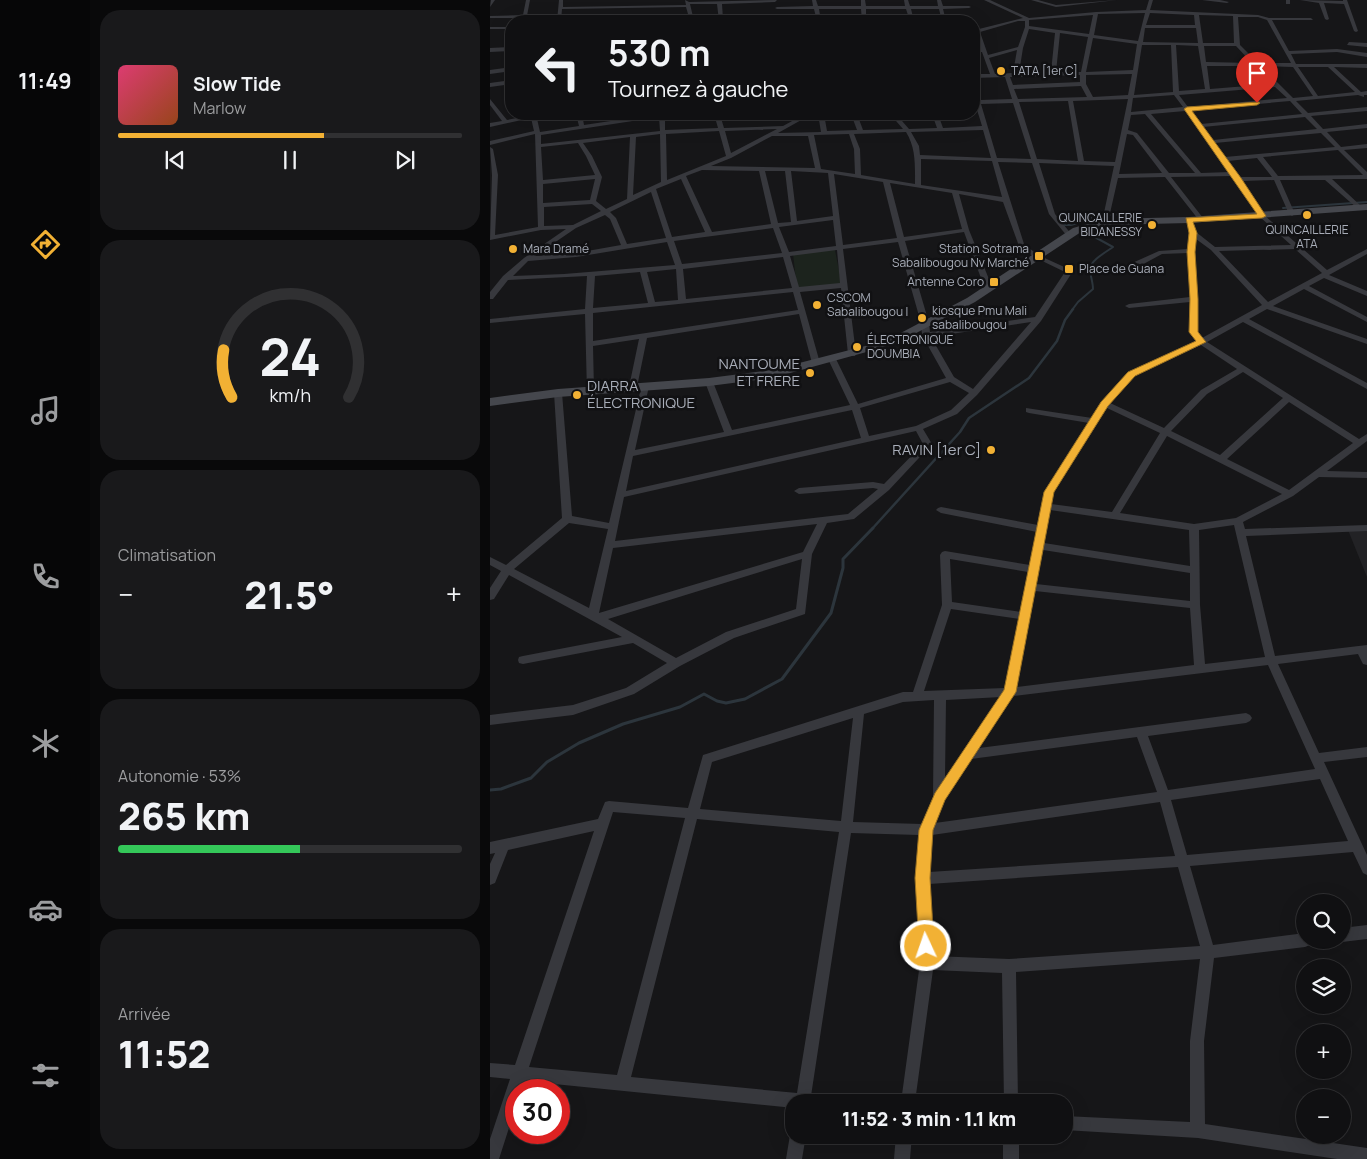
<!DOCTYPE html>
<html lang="fr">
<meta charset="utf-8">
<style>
:root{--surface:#101012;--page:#19191b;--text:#f1f3f6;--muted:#9c9d9f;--line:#303032;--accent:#f2b134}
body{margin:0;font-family:Manrope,sans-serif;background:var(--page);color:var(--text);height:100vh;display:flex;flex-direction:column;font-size:19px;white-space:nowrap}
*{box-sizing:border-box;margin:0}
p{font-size:16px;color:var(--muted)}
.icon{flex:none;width:28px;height:28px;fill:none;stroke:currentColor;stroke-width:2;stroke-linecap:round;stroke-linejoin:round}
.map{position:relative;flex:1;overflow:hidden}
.panel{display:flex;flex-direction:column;gap:10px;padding:10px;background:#09090a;width:400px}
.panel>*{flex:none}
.guide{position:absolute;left:15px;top:15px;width:475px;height:105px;border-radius:20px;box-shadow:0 5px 20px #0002,0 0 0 1px var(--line);background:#101012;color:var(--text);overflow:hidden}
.buttons{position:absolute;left:806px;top:894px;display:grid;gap:10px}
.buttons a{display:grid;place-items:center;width:55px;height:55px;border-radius:50%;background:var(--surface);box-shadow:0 5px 20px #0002,0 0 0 1px var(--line);font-size:25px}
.speed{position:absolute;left:15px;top:1079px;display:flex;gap:10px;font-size:25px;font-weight:700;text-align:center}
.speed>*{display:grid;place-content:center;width:65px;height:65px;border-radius:50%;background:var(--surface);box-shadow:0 5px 20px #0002,0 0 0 1px var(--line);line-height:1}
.speed .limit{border:8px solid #d22;background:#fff;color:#111}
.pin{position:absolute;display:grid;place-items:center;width:42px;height:42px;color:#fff;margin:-51px -21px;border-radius:50% 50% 50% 0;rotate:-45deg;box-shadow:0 0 5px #0007}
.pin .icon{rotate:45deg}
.me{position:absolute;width:55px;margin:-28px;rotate:357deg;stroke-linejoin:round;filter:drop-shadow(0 0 4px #0008)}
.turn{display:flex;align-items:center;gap:18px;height:105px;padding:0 20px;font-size:22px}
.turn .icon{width:65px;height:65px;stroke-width:2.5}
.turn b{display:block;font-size:35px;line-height:42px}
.big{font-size:38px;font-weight:800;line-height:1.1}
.panel .card{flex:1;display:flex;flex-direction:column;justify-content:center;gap:8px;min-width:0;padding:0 18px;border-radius:20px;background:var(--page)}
.panel .dial{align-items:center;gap:0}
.dial svg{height:130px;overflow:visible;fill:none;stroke:var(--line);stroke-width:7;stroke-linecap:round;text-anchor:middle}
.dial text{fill:var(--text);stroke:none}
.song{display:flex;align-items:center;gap:15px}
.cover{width:60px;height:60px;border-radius:8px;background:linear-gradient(135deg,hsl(340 70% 55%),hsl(20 70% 35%))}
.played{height:5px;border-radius:2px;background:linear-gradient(90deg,var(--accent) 60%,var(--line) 60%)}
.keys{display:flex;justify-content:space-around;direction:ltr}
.heat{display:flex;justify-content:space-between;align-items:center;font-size:28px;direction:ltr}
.charge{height:8px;border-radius:4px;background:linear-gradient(90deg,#34c759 53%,var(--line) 0)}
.trip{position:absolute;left:295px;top:1094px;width:288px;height:50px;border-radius:20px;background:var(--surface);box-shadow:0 5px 20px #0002,0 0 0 1px var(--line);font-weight:800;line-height:50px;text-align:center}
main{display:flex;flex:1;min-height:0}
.tab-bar{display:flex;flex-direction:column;width:90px;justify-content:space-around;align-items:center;background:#060607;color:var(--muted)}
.tab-bar .icon{width:35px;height:35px}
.tab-bar .current{color:var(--accent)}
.tab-bar b{font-size:22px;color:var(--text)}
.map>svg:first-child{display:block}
.built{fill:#222225}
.green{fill:#1c231d}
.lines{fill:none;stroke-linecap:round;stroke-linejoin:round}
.stream-far2{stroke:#2c353c;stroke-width:2}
.stream-far1{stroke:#2c353c;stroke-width:2.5}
.stream{stroke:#2c353c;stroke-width:3}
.street{fill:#37383d;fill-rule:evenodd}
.secondary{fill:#45474d;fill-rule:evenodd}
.route{fill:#f2b134;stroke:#9d7322}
.poi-dot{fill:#f2b134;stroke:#111113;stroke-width:2}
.labels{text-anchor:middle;stroke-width:5;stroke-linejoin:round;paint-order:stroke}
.far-poi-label{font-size:12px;fill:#a8adb8;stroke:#111113;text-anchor:start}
.poi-label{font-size:15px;fill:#a8adb8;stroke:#111113;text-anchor:end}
</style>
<main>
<nav class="tab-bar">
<b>11:49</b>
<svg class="icon current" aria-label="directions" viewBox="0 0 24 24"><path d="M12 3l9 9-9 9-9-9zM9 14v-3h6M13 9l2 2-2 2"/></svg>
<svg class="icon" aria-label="music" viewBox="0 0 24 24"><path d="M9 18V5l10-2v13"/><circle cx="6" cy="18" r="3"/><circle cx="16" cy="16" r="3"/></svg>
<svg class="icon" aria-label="phone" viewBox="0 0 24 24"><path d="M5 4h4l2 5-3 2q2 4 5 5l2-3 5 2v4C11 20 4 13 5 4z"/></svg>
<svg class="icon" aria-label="climate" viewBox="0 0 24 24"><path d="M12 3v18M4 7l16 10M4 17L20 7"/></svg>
<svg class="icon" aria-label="car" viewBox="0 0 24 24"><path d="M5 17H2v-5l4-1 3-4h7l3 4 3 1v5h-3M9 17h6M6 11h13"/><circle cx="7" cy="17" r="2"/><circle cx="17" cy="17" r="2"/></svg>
<svg class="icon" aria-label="filters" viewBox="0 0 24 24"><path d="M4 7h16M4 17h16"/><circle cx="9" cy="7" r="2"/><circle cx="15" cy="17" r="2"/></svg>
</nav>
<section class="panel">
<div class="card">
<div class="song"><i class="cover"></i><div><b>Slow Tide</b><p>Marlow</p></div></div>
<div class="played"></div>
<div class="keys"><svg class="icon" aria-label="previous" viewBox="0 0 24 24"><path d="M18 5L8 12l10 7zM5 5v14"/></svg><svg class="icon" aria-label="pause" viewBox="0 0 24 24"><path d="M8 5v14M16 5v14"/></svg><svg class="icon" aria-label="next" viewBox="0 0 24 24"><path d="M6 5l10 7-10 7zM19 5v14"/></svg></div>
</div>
<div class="card dial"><svg viewBox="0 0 100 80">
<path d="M14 69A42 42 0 1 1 86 69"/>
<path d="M14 69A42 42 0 0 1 9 40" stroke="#f2b134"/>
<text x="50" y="56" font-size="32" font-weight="700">24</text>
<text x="50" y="72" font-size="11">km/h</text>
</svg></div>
<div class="card"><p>Climatisation</p>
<div class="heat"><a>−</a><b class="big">21.5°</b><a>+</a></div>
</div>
<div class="card"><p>Autonomie · 53%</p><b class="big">265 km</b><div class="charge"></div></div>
<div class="card"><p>Arrivée</p><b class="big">11:52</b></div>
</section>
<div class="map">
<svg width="877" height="1159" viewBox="0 0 877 1159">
<rect width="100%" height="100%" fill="#161618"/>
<!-- built -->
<path class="built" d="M 858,530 L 877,530 L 877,577 Z"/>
<!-- green -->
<path class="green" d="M 345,250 L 352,286 L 307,290 L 303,253 Z"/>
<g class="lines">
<!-- stream-far2 -->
<g class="stream-far2">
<path d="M 793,208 L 877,202"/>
<path d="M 573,225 L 581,225 L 609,216 L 646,213"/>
<path d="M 582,310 L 588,302 L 603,289 C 603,282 600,275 600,269 C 601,260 616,252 623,247 L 601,235"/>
</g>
<!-- stream-far1 -->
<path class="stream-far1" d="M 382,529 L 470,432 L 479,418 L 539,378 L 567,341 L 575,320 L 583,309"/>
<!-- stream -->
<path class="stream" d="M 0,790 L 11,789 L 41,778 L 57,762 L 89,743 L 133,724 L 190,707 L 214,694 L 227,701 L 236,703 L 255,699 L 292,679 L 341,613 L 353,568 L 353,559 L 383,528"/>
<!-- street -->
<g class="street">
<path d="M 1,0 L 5,0 L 0,7 Z"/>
<path d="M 36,0 L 40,0 L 36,21 L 32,21 L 32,18 L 0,18 L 0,16 L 33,15 Z"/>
<path d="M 69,0 L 73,0 L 73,7 L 196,5 L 195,0 L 199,2 L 287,0 L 285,2 L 232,4 L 233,19 L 288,16 L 290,17 L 248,21 L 229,21 L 227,4 L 200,4 L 204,21 L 200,21 L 196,7 L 72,9 L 71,21 L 67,21 Z"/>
<path d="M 322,0 L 326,0 L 328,6 L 371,6 L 371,0 L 375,0 L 376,6 L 415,6 L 414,0 L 418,0 L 420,6 L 448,6 L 447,0 L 451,0 L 453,6 L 479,6 L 481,7 L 479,8 L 453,9 L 456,21 L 452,21 L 449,9 L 421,9 L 424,21 L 420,21 L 416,9 L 376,9 L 376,21 L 372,21 L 371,9 L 329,9 L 331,21 L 327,21 L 324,9 L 287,9 L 285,8 L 287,7 L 323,6 Z"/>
<path d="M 494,0 L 500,0 L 539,18 L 606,12 L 656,10 L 659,0 L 663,0 L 660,10 L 768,15 L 779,18 L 821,18 L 823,20 L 782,20 L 799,51 L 847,49 L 877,53 L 877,57 L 847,52 L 801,54 L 806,64 L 877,64 L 877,68 L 844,67 L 871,92 L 877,91 L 877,95 L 874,95 L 874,97 L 868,95 L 806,101 L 818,113 L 877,107 L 877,111 L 821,116 L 833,129 L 877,124 L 877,128 L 837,132 L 851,147 L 877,144 L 877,148 L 854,150 L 877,172 L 877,179 L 842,179 L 872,207 L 872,209 L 868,209 L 835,180 L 790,180 L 805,214 L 802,216 L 799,214 L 784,180 L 752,181 L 774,215 L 837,270 L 877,249 L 877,254 L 839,275 L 877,291 L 877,296 L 834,278 L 819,286 L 877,317 L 877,322 L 814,289 L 783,306 L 877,339 L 877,344 L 777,309 L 759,319 L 877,383 L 877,389 L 753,322 L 717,342 L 869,439 L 877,434 L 877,441 L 837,471 L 877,472 L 877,478 L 829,477 L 803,496 L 753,522 L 755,529 L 877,525 L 877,531 L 756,536 L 785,656 L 877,645 L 877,665 L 873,664 L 868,654 L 788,664 L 829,753 L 877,747 L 877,757 L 834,762 L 877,855 L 877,875 L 873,873 L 863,852 L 700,866 L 723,945 L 815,933 L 815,940 L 822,940 L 820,945 L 815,947 L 724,958 L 714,1041 L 715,1124 L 877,1148 L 877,1159 L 847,1159 L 708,1138 L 574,1130 L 574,1116 L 700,1122 L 700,1041 L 710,959 L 526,972 L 528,1102 L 514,1102 L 512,973 L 443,970 L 425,1102 L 411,1102 L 430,963 L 426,878 L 429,835 L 361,833 L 321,1096 L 325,1102 L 304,1102 L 304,1108 L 34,1081 L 31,1090 L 26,1090 L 26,1106 L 9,1159 L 0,1159 L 0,1139 L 20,1079 L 0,1077 L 0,1063 L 25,1065 L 104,831 L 18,850 L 5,883 L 0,885 L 0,864 L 5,853 L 0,854 L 0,842 L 108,819 L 115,802 L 119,801 L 198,808 L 213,755 L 413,692 L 423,692 L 452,605 L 450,555 L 452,552 L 455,551 L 540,565 L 547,532 L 451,513 L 446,510 L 448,508 L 451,507 L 548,525 L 554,492 L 599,423 L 539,413 L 536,412 L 536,408 L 602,418 L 612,402 L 638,372 L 706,341 L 699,332 L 700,302 L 639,308 L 635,306 L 639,304 L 700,297 L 698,253 L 672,254 L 646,268 L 640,268 L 640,264 L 669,251 L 698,249 L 700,233 L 696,220 L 699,218 L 702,220 L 706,232 L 725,247 L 801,245 L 770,217 L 743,176 L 681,177 L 713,218 L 710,220 L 708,219 L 675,177 L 628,178 L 618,222 L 615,224 L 612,222 L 624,166 L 549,163 L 565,214 L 582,235 L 577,236 L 559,214 L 542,163 L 508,162 L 534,244 L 548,255 L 583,271 L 551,321 L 487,395 L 467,414 L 433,429 L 442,444 L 399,490 L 364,519 L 337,523 L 322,554 L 315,614 L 244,638 L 190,666 L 144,694 L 83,715 L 0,725 L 0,715 L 83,705 L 136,688 L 177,663 L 143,643 L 33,664 L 29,663 L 28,660 L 29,657 L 33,656 L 132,637 L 19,575 L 4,599 L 0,600 L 0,588 L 11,571 L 0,565 L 0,557 L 16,565 L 72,518 L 64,393 L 65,391 L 68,390 L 72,393 L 82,516 L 119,523 L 152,384 L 158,384 L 159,386 L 145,450 L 234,432 L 215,382 L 219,380 L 223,382 L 242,430 L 360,405 L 338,359 L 342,357 L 346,359 L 368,404 L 456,378 L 432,335 L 431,323 L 408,242 L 353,249 L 366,354 L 365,356 L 362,356 L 358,354 L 351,288 L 310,292 L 330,363 L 329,365 L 323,365 L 322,363 L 309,314 L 157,338 L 147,387 L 143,390 L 139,387 L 149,339 L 103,346 L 104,390 L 100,393 L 97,392 L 95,314 L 0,323 L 0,319 L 95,309 L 97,276 L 18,280 L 3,299 L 0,299 L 0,292 L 13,276 L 34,258 L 76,229 L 51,230 L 0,240 L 2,175 L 0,147 L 3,149 L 8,175 L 5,235 L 48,227 L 45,134 L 0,145 L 0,141 L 44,131 L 41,118 L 0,127 L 0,123 L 12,121 L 0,105 L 0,99 L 17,120 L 46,114 L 50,132 L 89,126 L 86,114 L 92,114 L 94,125 L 167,114 L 179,114 L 175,116 L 175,130 L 228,128 L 224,114 L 258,114 L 255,116 L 231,118 L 234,128 L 293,126 L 315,114 L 322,114 L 288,133 L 331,132 L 328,114 L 334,114 L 337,131 L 367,130 L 361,114 L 367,114 L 373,130 L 413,129 L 400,114 L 406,114 L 419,129 L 447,128 L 442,114 L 448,114 L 453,128 L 492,126 L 484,100 L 484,94 L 486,95 L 490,100 L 522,99 L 515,77 L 484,78 L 484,74 L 500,74 L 492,52 L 484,52 L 484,50 L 491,49 L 485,33 L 484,33 L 484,22 L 486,23 L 489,29 L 533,18 ZM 655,13 L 648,41 L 604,35 L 608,14 ZM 660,13 L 704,15 L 705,25 L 656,25 ZM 603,15 L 599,34 L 539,26 L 539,20 ZM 709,15 L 743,16 L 744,43 L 713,43 ZM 748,17 L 768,17 L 777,20 L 801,63 L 768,63 L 750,45 ZM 528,21 L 535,21 L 535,27 L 528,47 L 498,55 L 490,32 ZM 655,28 L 706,28 L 708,43 L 653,42 ZM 539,29 L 565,33 L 561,72 L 529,73 L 533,48 ZM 570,33 L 598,37 L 591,72 L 566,72 ZM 603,38 L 647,44 L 643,70 L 596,72 ZM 652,45 L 681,45 L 683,92 L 644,95 ZM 686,45 L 708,46 L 715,89 L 689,91 ZM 714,46 L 746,46 L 762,63 L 716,62 ZM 527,50 L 523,73 L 505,74 L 499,58 ZM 717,66 L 765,66 L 782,84 L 720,89 ZM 771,66 L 803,67 L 823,96 L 803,98 ZM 808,67 L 838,67 L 865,92 L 828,96 ZM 642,74 L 638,95 L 603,97 L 596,84 L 596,75 ZM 590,75 L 590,82 L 523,85 L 520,77 ZM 591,86 L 597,97 L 528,99 L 524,89 ZM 785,87 L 797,98 L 698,107 L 689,95 ZM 684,95 L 693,107 L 641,112 L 643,98 ZM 638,99 L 625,162 L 594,161 L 583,101 ZM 578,101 L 588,161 L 547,159 L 529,102 ZM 800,101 L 812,114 L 711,124 L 701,110 ZM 523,103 L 541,159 L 507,158 L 491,104 ZM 695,111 L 740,172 L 711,173 L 661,114 ZM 655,114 L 705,173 L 679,173 L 647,133 L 638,130 L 641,115 ZM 169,117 L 170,131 L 51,144 L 51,135 ZM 815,117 L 827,129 L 723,140 L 713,127 ZM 287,129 L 241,153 L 235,131 ZM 493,130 L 501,158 L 430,155 L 429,146 L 421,132 ZM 229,131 L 236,156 L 177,180 L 176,134 ZM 416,132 C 426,148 425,165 425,184 L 371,175 L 370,149 L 364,134 ZM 831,133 L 845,147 L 735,157 L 725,143 ZM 170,134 L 171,182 L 143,195 L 146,137 ZM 359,134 L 364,149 L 365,174 L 331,169 L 324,135 ZM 637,134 L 643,135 L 672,173 L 629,174 ZM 282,136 L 318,136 L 325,168 L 221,166 L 241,158 ZM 140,137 L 137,199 L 116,209 L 106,201 L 112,177 L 102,156 L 93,143 ZM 88,143 L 96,156 L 105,175 L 53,180 L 51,147 ZM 848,150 L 873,175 L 788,176 L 773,157 ZM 767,158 L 782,177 L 750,177 L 738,161 ZM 431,159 L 502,161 L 512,197 L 431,185 ZM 212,170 L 269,171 L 281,224 L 222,232 L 196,176 ZM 275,171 L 295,171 L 301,222 L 288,223 ZM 301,171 L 338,173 L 343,216 L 307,221 ZM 344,174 L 393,182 L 407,238 L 353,245 ZM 105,179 L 100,200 L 53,203 L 53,184 ZM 191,179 L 215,232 L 182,237 L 166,189 ZM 400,183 L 462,193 L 472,229 L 414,237 ZM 161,192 L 176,238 L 137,244 L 126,218 L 120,212 ZM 469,194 L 513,202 L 529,246 L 544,257 L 575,272 L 545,317 L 440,332 L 439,323 L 415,241 L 474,232 L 495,289 L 499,291 L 503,289 L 479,230 ZM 102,204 L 111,211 L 83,225 L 54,226 L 54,207 ZM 115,215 L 120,219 L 131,245 L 86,253 L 45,256 L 86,228 ZM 343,220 L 346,246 L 299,252 L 289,227 ZM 283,228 L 292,253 L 192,264 L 184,241 ZM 706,239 L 721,250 L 772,305 L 712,338 L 707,332 L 708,299 L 704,251 ZM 177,242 L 185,265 L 74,274 L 23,276 L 38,261 L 86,257 ZM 805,249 L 832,273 L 778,302 L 729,251 ZM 347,250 L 350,283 L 309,287 L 300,256 ZM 293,257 L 302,288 L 196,299 L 193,269 ZM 186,269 L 188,300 L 165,302 L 157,272 ZM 150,272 L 158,303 L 103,308 L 105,276 ZM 303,292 L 308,310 L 103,341 L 103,313 ZM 541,322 L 483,389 L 464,377 L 441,337 ZM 711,345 L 747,369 L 711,390 L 674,428 L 620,403 L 644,376 ZM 753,372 L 793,398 L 730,455 L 681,431 L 717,394 ZM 460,382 L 479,393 L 461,410 L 426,426 L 379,436 L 370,408 ZM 799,402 L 863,443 L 799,490 L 737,459 ZM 617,408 L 670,433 L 622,512 L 561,504 L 564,492 ZM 362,410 L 371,438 L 136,491 L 143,456 ZM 426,431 L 433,444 L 394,484 L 383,482 L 309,488 L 304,491 L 309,494 L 383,488 L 388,489 L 358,514 L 125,541 L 134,497 ZM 677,436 L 792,494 L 746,518 L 704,524 L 630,513 ZM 560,510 L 699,530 L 700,566 L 554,543 ZM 79,523 L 118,529 L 99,608 L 24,569 ZM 327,524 L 313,552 L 109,613 L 123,548 ZM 744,525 L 775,657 L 715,664 L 710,605 L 709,530 ZM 553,550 L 700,573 L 700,601 L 546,584 ZM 312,559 L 306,609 L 236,632 L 186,658 L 118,619 ZM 460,559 L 538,572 L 531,612 L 462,602 ZM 545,591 L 700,608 L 704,665 L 527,687 ZM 461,609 L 529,619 L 515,688 L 434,691 ZM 778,665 L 825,769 L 678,790 L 658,736 L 756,723 L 760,721 L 762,718 L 760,715 L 756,713 L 489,748 L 523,696 ZM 511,697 L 455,778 L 456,700 ZM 444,700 L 443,797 L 432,824 L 363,822 L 374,714 L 413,702 ZM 363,718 L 351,821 L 210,809 L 222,762 ZM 647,737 L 667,792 L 445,823 L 454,800 L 481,759 ZM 830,779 L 858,841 L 697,855 L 681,800 ZM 670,802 L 685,856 L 439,872 L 442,835 ZM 123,812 L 195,818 L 127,1075 L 39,1067 ZM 207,819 L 349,832 L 307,1093 L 141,1077 ZM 688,867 L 710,946 L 519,959 L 443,956 L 439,884 Z"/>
<path d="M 541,0 L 548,0 L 566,5 L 627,0 L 566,7 Z"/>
<path d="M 712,0 L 730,0 L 739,2 L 737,3 Z"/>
<rect x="796" y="0" width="4" height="4"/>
<path d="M 810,0 L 853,1 L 853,0 L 857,0 L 868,31 L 866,32 L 864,31 L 854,4 L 834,3 L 839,19 L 837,20 L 835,19 L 829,3 Z"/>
<rect x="0" y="27" width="21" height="2"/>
<path d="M 859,42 L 877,43 L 877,47 L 857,45 Z"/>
<path d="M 21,47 L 21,51 L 0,52 L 0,48 Z"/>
<path d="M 21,67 L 21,71 L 0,74 L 0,70 Z"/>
<path d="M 21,80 L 21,84 L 0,87 L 0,83 Z"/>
<path d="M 877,925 L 877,939 L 852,942 L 848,940 L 852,940 L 852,928 Z"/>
<path d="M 304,1129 L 304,1135 L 316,1135 L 312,1159 L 296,1159 L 300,1135 Z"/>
<path d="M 406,1135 L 422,1135 L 420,1159 L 404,1159 Z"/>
<rect x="513" y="1135" width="16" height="24"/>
</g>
<!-- secondary -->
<path class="secondary" d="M 877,204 L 877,210 L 699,223 L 616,225 L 591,232 L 485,302 L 413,340 L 391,348 L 282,378 L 219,386 L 68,397 L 0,406 L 0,398 L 68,389 L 219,378 L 282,370 L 383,344 L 405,336 L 477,298 L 583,228 L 615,219 L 699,217 Z"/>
</g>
<!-- route -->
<path class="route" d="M 769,102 L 770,103 L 767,105 L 702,111 L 751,178 L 776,216 L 772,218 L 703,222 L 707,233 L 705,252 L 708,299 L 708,332 L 716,342 L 645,376 L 618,406 L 564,492 L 526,692 L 455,800 L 443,830 L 440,878 L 444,946 L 442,951 L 436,954 L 431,951 L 429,946 L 425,878 L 429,830 L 445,793 L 514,690 L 554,492 L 611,402 L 638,372 L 706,341 L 699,332 L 700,299 L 697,252 L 699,233 L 696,218 L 767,214 L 694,109 L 697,107 Z"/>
<!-- markers -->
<g class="poi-dot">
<circle cx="511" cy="71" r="5"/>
<circle cx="817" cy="215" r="5"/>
<circle cx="662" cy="225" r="5"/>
<circle cx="23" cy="249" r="5"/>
<rect x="544" y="251" width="10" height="10" rx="2.5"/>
<rect x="574" y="264" width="10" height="10" rx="2.5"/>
<rect x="499" y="277" width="10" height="10" rx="2.5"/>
<circle cx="327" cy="305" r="5"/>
<circle cx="432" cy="318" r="5"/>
<circle cx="367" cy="347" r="5"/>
<circle cx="320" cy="373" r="5"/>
<circle cx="87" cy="395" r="5"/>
<circle cx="501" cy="450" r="5"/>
</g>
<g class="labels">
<!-- far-poi labels -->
<g class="far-poi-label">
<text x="521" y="75">TATA [1er C]</text>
<text x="652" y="222" text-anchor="end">QUINCAILLERIE<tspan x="652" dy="14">BIDANESSY</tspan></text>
<text x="817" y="234" text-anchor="middle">QUINCAILLERIE<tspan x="817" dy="14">ATA</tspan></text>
<text x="33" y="253">Mara Dramé</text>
<text x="539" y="253" text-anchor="end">Station Sotrama<tspan x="539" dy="14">Sabalibougou Nv Marché</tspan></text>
<text x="589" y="273">Place de Guana</text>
<text x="494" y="286" text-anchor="end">Antenne Coro</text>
<text x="337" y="302">CSCOM<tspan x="337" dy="14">Sabalibougou I</tspan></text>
<text x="442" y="315">kiosque Pmu Mali<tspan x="442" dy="14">sabalibougou</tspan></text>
<text x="377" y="344">ÉLECTRONIQUE<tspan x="377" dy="14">DOUMBIA</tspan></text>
</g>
<!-- poi labels -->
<g class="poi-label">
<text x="310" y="369">NANTOUME<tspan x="310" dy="17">ET FRERE</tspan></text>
<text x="97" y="391" text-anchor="start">DIARRA<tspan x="97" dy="17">ÉLECTRONIQUE</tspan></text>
<text x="491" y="455">RAVIN [1er C]</text>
</g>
</g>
</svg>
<div class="buttons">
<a><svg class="icon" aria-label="search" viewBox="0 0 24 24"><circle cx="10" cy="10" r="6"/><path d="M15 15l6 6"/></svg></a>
<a><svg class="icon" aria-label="layers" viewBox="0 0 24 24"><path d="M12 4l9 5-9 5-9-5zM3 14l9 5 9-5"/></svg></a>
<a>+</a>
<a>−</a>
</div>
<div class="speed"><div class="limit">30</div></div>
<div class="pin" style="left:767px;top:103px;background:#d93025"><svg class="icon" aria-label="arrive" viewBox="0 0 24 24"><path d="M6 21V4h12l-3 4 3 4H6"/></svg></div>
<svg class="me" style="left:436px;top:946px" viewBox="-20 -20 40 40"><circle r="17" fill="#f2b134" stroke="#fff" stroke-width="3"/><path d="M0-11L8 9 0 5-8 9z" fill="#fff"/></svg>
<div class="trip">11:52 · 3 min · 1.1 km</div>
<div class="guide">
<div class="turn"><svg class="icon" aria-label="left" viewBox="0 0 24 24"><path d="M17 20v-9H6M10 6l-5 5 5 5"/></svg><div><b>530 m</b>Tournez à gauche</div></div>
</div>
</div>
</main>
